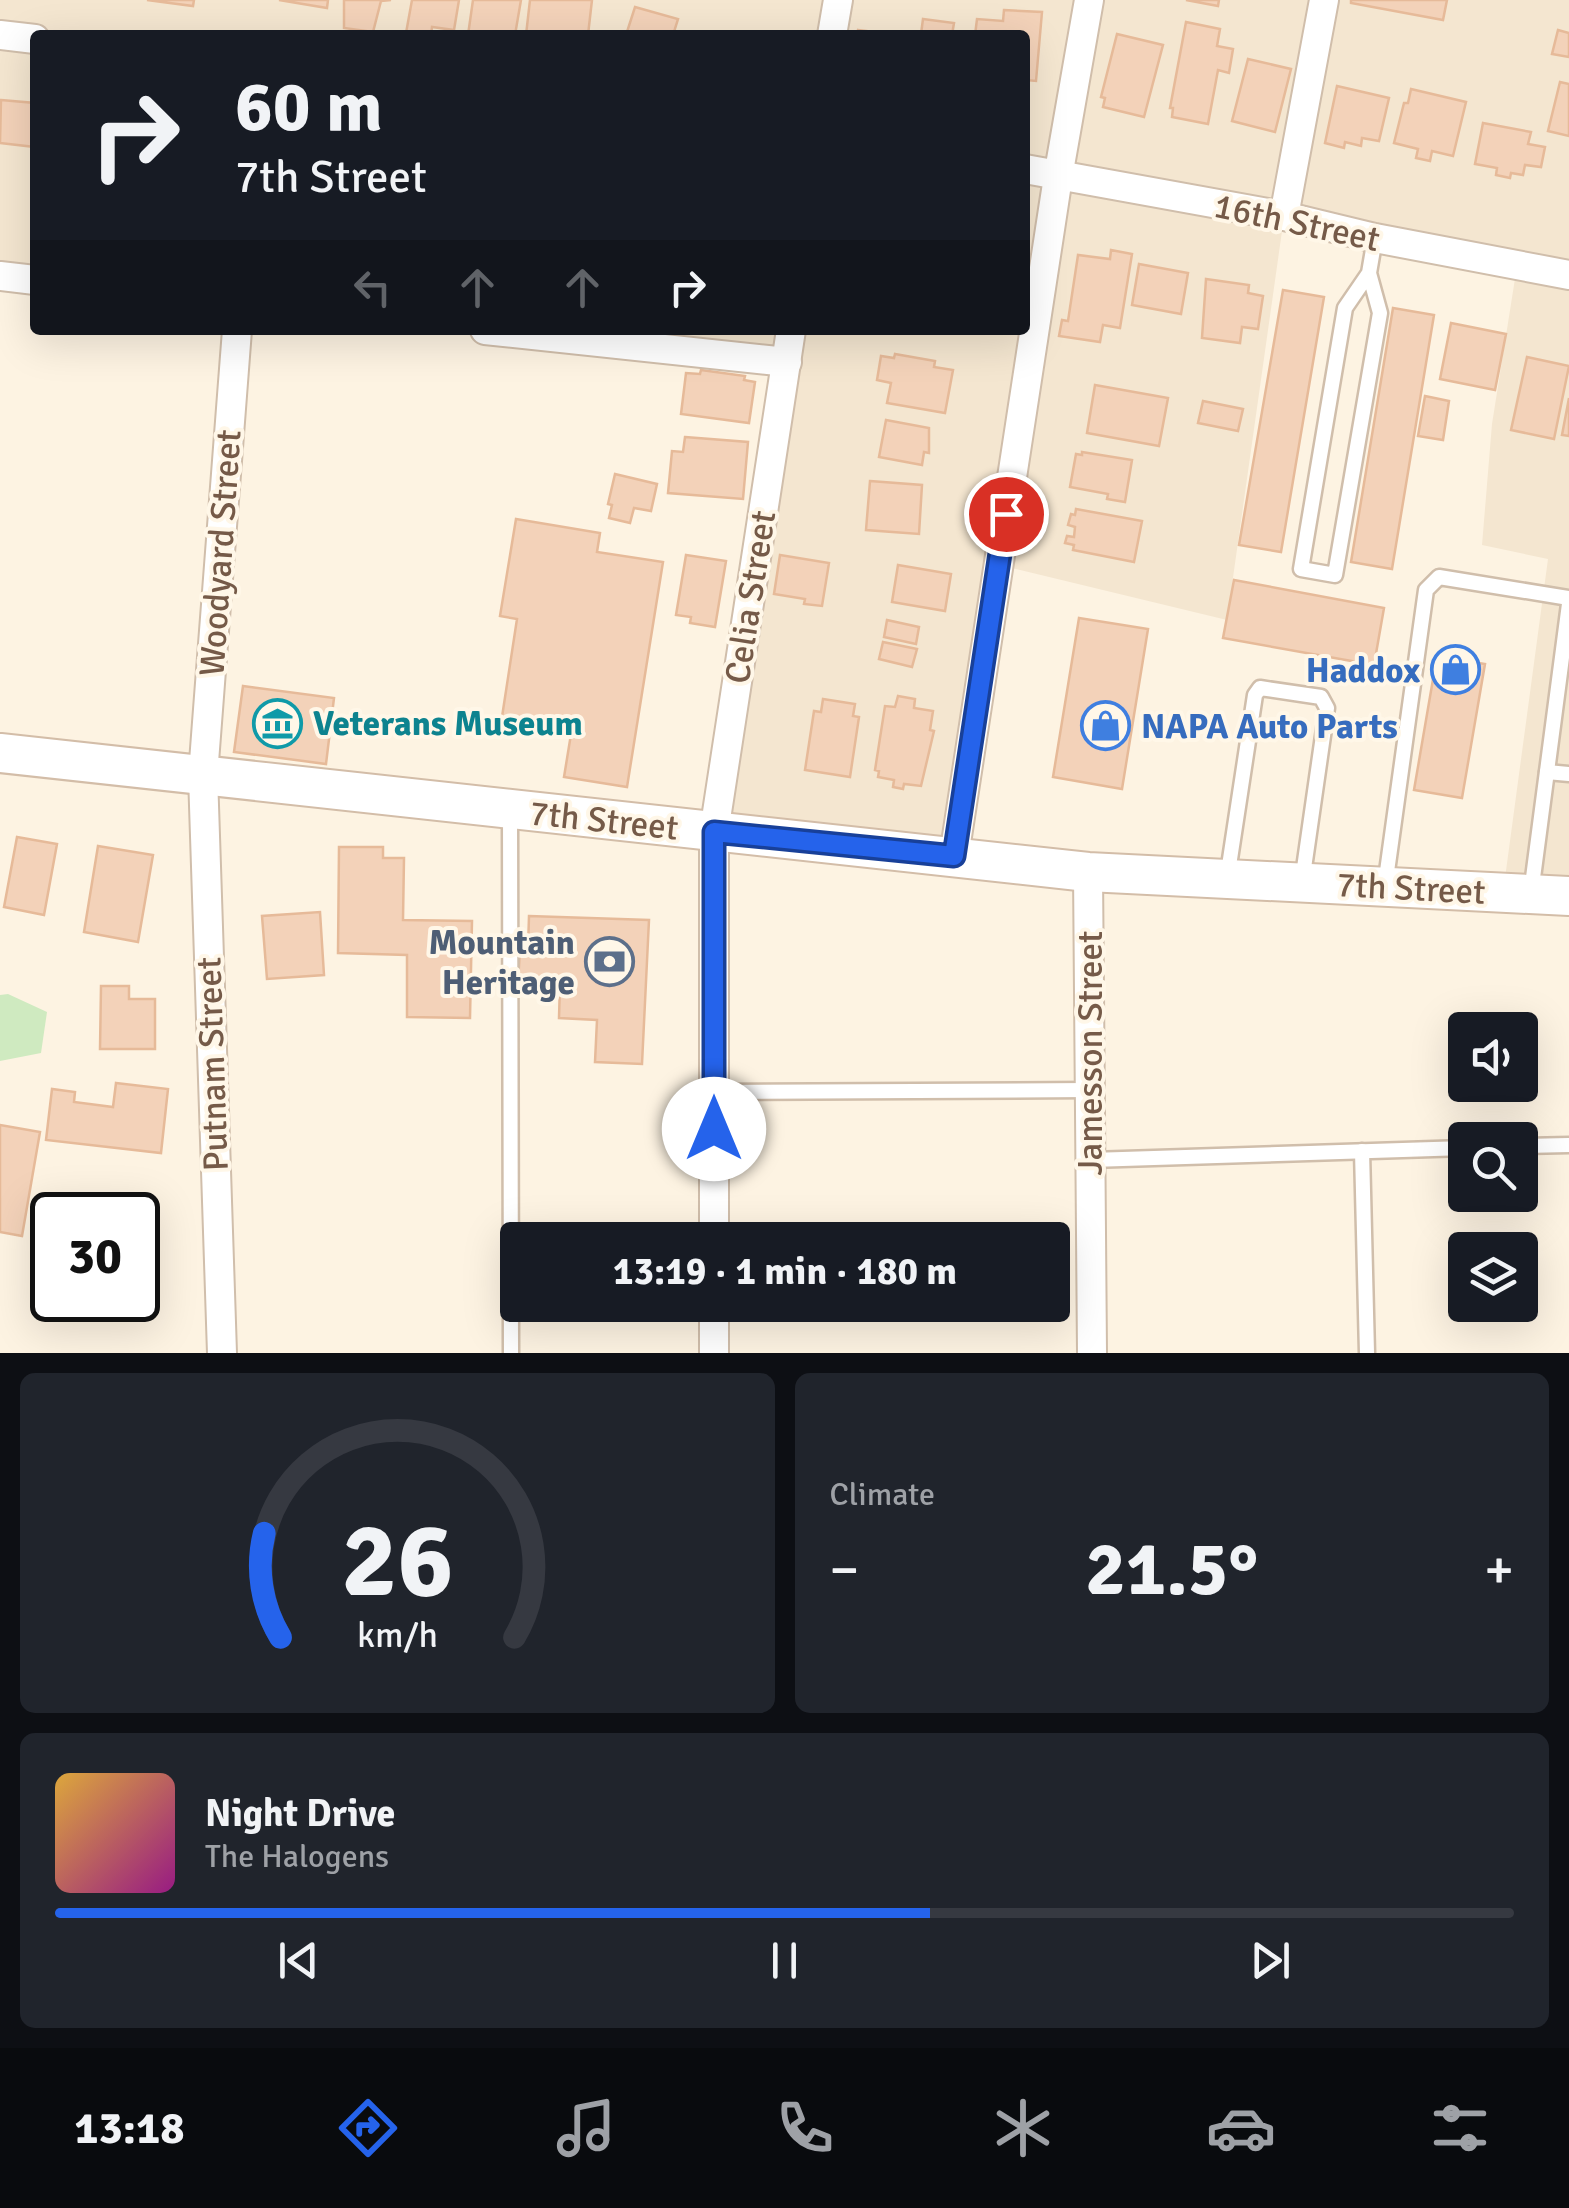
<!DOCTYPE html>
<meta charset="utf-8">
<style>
:root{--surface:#171b24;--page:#20242c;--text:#f1f3f6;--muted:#9ea1a6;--line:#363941;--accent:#2563eb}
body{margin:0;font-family:Signika,sans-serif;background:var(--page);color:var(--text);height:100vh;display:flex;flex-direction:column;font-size:38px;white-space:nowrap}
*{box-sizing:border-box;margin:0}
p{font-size:32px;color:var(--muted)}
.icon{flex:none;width:55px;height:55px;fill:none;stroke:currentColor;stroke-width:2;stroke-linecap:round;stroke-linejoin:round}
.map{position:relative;height:1353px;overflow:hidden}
.side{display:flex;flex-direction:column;gap:20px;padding:20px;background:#0d0f14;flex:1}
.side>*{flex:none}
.hud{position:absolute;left:30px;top:30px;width:1000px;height:305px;border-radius:10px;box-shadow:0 10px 40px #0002;background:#171b24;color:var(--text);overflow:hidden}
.tools{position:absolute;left:1448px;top:1012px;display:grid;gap:20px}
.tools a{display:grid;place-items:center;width:90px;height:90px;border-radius:10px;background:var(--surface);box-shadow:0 10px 40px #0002;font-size:50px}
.speed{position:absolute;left:30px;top:1192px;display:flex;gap:20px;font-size:50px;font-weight:700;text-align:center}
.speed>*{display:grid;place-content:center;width:130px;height:130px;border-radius:50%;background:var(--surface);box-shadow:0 10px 40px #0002;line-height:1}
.speed .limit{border:5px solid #111;border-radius:15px;background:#fff;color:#111}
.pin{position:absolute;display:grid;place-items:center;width:85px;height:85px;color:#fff;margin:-42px;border:5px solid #fff;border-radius:50%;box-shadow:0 2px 10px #0007}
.me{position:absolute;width:110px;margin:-55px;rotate:0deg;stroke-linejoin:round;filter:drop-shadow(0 0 8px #0008)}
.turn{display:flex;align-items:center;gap:35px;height:210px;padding:0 40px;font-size:45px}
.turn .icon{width:130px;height:130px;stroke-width:2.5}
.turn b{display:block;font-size:70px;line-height:85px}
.lanes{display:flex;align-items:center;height:95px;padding:0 40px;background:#0003;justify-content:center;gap:50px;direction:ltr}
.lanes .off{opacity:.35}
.big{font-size:75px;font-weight:800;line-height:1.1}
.side .tile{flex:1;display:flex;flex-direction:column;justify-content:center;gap:15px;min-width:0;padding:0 35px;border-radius:15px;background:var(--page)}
.side .dial{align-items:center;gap:0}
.dial svg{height:260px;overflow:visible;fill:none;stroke:var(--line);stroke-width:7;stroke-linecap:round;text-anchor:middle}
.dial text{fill:var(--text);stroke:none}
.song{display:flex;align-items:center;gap:30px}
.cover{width:120px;height:120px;border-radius:15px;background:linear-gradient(135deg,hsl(40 70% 55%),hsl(310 70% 35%))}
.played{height:10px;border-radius:5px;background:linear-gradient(90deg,var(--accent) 60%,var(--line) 60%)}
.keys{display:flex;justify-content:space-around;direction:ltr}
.heat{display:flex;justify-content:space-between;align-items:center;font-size:55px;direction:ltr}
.side .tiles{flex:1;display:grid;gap:20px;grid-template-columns:1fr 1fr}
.tile:last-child{grid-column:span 2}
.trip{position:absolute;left:500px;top:1222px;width:570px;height:100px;border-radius:10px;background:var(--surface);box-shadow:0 10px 40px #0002;font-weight:800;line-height:100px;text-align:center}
.tabs{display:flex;height:160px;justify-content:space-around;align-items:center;background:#090b0e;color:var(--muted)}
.tabs .icon{width:70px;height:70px}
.tabs .selected{color:var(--accent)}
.tabs b{font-size:45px;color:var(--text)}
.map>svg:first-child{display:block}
.residential{fill:#f4e6d0}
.green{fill:#cfeac0}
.building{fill:#f3d2b9;stroke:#e6ba99;stroke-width:2.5}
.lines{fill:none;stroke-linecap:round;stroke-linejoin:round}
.service-casing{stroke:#d0beab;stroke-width:19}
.minor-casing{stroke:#d0beab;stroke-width:32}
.secondary-casing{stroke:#d3bda8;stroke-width:42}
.service{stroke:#fff;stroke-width:14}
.minor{stroke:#fff;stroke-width:28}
.secondary{stroke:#fff;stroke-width:38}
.route-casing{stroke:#184099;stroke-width:25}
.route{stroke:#2563eb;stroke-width:18}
.labels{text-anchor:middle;stroke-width:8;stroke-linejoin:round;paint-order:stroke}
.street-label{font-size:35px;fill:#755a48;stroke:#fff7e8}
.shop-label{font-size:35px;font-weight:bold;fill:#366cbe;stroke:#fff7e8;text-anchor:end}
.culture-label{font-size:35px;font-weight:bold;fill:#0d838f;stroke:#fff7e8;text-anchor:start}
.service-label{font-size:35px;font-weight:bold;fill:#4e5e75;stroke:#fff7e8;text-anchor:end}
</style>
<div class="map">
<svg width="1569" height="1353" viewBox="0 0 1569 1353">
<rect width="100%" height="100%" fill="#fdf3e2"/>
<!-- residential -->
<path class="residential" d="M 0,0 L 1569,0 L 1569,896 L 1503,893 L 1548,559 L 1482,545 L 1492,424 L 1517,266 L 1284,217 L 1227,620 L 999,565 L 954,856 L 714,832 L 786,363 L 485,330 L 1025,330 L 1025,35 L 35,35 L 35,280 L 0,276 Z"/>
<!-- green -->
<path class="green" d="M 8,994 L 47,1012 L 41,1053 L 0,1061 L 0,995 Z"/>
<!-- building -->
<g class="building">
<path d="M 147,0 L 194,0 L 193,6 Z"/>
<path d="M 279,0 L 328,0 L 327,8 Z"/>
<path d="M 344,0 L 391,0 L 381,1 L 373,32 L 344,28 Z"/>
<path d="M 412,0 L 459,0 L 454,30 L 432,27 L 431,35 L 406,33 Z"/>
<path d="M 473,0 L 521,0 L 515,35 L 468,35 Z"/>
<path d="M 530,0 L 592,0 L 588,35 L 526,35 Z"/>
<path d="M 1186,0 L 1219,0 L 1218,6 Z"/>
<path d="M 1351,0 L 1447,0 L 1443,20 L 1351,3 Z"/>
<path d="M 635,7 L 678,19 L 673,35 L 626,35 Z"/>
<path d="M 1004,10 L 1042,12 L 1036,81 L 1026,80 L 1025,92 L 1025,35 L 975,35 L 977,19 L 1003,21 Z"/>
<path d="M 923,19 L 954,23 L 952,35 L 915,35 L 921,34 Z"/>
<path d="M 1186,22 L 1220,29 L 1217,46 L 1233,49 L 1229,73 L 1218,70 L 1208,124 L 1172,117 L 1173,108 L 1170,108 Z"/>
<path d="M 858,30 L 899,35 L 857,35 Z"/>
<path d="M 1558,30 L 1569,33 L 1569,57 L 1552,54 Z"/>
<path d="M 1117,34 L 1163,45 L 1144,117 L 1103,107 L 1105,98 L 1101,97 Z"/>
<path d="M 1248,59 L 1291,69 L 1275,132 L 1232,121 Z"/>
<path d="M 1560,82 L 1569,84 L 1569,136 L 1548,131 Z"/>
<path d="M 1337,86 L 1389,98 L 1379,141 L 1362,138 L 1361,146 L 1345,142 L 1344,148 L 1325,143 Z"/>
<path d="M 1411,89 L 1466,102 L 1453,156 L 1432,151 L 1430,161 L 1416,158 L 1418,149 L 1394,143 L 1404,103 L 1408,103 Z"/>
<path d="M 1,100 L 35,103 L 35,147 L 0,143 Z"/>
<path d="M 1483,123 L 1531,132 L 1528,144 L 1545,147 L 1541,167 L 1525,165 L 1523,175 L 1511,173 L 1510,178 L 1496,175 L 1497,168 L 1475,164 Z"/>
<path d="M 1111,250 L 1132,254 L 1120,328 L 1103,325 L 1100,342 L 1059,336 L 1062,320 L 1068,321 L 1078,255 L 1110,259 Z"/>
<path d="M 1139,264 L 1188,273 L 1181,314 L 1132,305 Z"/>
<path d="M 1206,279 L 1249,285 L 1248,293 L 1263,296 L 1258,329 L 1242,327 L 1240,343 L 1202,338 Z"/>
<path d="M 1283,290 L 1324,297 L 1281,552 L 1239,545 Z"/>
<path d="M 1393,308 L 1434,315 L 1392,569 L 1351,562 Z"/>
<path d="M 1451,323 L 1506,334 L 1495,390 L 1440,379 Z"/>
<path d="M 895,354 L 935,361 L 934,367 L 953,370 L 945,413 L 887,403 L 891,383 L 877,380 L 881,356 L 894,358 Z"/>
<path d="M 1527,357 L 1569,366 L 1554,439 L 1511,430 Z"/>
<path d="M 701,370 L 745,376 L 744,380 L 755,382 L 749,423 L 681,414 L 686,373 L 700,374 Z"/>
<path d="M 1095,385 L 1168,398 L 1159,446 L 1087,433 Z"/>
<path d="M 1425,396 L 1449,401 L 1443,440 L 1418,436 Z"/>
<path d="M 1569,398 L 1569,436 L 1562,435 Z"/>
<path d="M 1203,401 L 1243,409 L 1238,431 L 1198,423 Z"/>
<path d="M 886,420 L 929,428 L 929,453 L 924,452 L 922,465 L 879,457 Z"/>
<path d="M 685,437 L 748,442 L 743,499 L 668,493 L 672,451 L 683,452 Z"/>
<path d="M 1082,452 L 1132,460 L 1125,502 L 1107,499 L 1108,494 L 1070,487 L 1076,454 L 1082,455 Z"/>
<path d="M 615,474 L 657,484 L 651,511 L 634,508 L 630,523 L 609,518 L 612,505 L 608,504 Z"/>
<path d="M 870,481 L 922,485 L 919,534 L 866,530 Z"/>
<path d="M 1076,509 L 1142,521 L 1134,562 L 1073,550 L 1074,545 L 1065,543 L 1067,536 L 1074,537 L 1075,527 L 1068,525 L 1071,514 L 1075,515 Z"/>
<path d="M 516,519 L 600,533 L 597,552 L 663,562 L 627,787 L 564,777 L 572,728 L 502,717 L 517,619 L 500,616 Z"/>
<path d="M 686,555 L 726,561 L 715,627 L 690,623 L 691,617 L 676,615 Z"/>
<path d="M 780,555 L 829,563 L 822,606 L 804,604 L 805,599 L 774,594 Z"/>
<path d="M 898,565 L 951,574 L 945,611 L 892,602 Z"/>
<path d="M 1234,580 L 1384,608 L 1374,665 L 1223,638 Z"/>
<path d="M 1079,618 L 1148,629 L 1122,789 L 1053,777 Z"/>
<path d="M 887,620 L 919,627 L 916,644 L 884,637 Z"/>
<path d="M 883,642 L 917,649 L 912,667 L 879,659 Z"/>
<path d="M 1437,656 L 1485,664 L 1462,798 L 1414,790 Z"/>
<path d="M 243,686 L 334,698 L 326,764 L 234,752 Z"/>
<path d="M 898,696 L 915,699 L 914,708 L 933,711 L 930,730 L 934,731 L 921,786 L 904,784 L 903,789 L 893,787 L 894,780 L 878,777 L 879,771 L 875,770 L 885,706 L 895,707 Z"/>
<path d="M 823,699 L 855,704 L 853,716 L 859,717 L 850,777 L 805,770 L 814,711 L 821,712 Z"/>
<path d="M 17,837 L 57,844 L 44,915 L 4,907 Z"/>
<path d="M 98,846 L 153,855 L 138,942 L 84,932 Z"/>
<path d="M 339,847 L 383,847 L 383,858 L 404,858 L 403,920 L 472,921 L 470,1018 L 407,1017 L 407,955 L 338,953 Z"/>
<path d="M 320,912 L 324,975 L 267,979 L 262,916 Z"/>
<path d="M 529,916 L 649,920 L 642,1064 L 595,1062 L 597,1020 L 559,1018 L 560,984 L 518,983 L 520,949 L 528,949 Z"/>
<path d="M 101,986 L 129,986 L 129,999 L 155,999 L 155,1049 L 100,1049 Z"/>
<path d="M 116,1083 L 168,1089 L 161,1153 L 46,1140 L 52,1089 L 75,1092 L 74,1102 L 113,1107 Z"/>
<path d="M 0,1125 L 40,1132 L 22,1236 L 0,1232 Z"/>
</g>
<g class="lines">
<defs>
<g id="service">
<path d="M 1369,273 L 1380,313 L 1335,575 L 1301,569 L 1345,308 L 1369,273 L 1375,238"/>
<path d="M 1547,772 L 1569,774"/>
<path d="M 510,810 L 511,1353"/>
<path d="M 1227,879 L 1255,695 L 1260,688 L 1321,697 L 1327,708 L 1302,882"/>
<path d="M 1385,886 L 1426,590 L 1439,577 L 1569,598"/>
<path d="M 1531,893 L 1569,604"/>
<path d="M 714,1092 L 1090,1090"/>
<path d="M 1520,1146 L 1569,1145"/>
<path d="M 1362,1151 L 1367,1353"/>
<path d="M 1091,1160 L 1465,1148"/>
</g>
<g id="minor">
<path d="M 0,35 L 35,39"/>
<path d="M 832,35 L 838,0"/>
<path d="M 1025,169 L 1284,216 L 1375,238 L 1569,275"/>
<path d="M 1284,216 L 1324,0"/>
<path d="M 0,276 L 35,280"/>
<path d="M 485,330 L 787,362"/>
<path d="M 954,856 L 1058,177 L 1089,0"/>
<path d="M 1088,872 L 1092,1353"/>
<path d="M 714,1240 L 714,832 L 791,330"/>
<path d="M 714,1305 L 714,1353"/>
<path d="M 222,1353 L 203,775 L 237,330"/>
</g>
<path id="secondary" d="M 0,753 L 1088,872 L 1569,896"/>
</defs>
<!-- service casing -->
<use href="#service" class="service-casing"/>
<!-- minor casing -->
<use href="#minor" class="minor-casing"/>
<!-- secondary casing -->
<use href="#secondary" class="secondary-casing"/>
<!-- service -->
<use href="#service" class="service"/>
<!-- minor -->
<use href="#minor" class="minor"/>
<!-- secondary -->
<use href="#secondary" class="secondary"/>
</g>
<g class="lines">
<defs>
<path id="route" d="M 714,1129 L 714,832 L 954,856 L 1006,514"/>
</defs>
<!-- route casing -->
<use href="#route" class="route-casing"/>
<!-- route -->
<use href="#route" class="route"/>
</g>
<!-- icons -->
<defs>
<symbol id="shop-ring" viewBox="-11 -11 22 22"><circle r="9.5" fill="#fff7e8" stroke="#3f7fe0" stroke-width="1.5"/><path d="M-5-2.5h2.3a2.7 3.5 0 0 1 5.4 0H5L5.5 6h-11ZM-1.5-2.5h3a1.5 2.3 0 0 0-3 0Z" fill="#3f7fe0"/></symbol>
<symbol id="museum-ring" viewBox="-11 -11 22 22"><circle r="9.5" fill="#fff7e8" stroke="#0f9aa8" stroke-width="1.5"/><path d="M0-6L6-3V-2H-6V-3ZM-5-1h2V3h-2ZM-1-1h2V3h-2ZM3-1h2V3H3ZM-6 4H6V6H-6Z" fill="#0f9aa8"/></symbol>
<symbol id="bank-ring" viewBox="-11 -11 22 22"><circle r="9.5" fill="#fff7e8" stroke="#5c6f8a" stroke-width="1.5"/><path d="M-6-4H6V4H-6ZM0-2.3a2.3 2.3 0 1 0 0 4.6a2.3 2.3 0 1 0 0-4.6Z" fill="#5c6f8a"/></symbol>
</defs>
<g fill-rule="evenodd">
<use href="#shop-ring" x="1428" y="642" width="55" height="55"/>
<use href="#museum-ring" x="250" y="696" width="55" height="55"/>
<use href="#shop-ring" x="1078" y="698" width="55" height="55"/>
<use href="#bank-ring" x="582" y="934" width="55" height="55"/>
</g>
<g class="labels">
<!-- street labels -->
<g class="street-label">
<text transform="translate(1297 222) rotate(12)" y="12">16th Street</text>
<text transform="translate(220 553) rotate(-86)" y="12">Woodyard Street</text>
<text transform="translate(750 597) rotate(-81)" y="12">Celia Street</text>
<text transform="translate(604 820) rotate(6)" y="12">7th Street</text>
<text transform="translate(1411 888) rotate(3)" y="12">7th Street</text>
<text transform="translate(1090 1053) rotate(-90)" y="12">Jamesson Street</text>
<text transform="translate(212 1064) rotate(-92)" y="12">Putnam Street</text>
</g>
<!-- shop labels -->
<g class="shop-label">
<text x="1420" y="682">Haddox</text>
<text x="1141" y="738" text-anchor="start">NAPA Auto Parts</text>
</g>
<!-- culture labels -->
<g class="culture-label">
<text x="313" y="735">Veterans Museum</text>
</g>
<!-- service labels -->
<g class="service-label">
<text x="575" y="954">Mountain<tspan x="575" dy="40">Heritage</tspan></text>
</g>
</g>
</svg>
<div class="tools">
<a><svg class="icon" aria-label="sound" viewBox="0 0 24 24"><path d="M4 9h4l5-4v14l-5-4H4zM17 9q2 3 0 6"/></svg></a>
<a><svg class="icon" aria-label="search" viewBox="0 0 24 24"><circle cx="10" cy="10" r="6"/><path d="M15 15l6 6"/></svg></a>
<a><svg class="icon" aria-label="layers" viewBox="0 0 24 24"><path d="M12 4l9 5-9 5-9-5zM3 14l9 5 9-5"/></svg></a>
</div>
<div class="speed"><div class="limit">30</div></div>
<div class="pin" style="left:1006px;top:514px;background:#d93025"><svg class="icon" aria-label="arrive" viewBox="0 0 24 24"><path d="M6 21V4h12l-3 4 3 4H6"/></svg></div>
<svg class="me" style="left:714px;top:1129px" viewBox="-20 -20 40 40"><circle r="19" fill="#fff"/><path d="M0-13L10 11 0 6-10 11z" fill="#2563eb"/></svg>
<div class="trip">13:19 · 1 min · 180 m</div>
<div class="hud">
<div class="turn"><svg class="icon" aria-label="right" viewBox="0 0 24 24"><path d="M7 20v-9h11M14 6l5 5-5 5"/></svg><div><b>60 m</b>7th Street</div></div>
<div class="lanes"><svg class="icon off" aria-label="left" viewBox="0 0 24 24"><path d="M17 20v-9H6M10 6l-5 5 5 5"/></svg><svg class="icon off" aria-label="ahead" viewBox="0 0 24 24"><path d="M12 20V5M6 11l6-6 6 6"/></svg><svg class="icon off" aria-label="ahead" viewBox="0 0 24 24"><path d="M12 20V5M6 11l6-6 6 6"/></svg><svg class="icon" aria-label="right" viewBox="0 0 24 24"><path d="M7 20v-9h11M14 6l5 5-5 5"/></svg></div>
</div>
</div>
<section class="side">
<div class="tiles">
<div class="tile dial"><svg viewBox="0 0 100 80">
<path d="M14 69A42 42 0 1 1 86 69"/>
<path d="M14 69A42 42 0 0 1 9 37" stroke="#2563eb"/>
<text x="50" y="56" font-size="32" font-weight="700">26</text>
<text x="50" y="72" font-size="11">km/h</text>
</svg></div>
<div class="tile"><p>Climate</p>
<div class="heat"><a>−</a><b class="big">21.5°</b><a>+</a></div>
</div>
<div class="tile">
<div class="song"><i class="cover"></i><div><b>Night Drive</b><p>The Halogens</p></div></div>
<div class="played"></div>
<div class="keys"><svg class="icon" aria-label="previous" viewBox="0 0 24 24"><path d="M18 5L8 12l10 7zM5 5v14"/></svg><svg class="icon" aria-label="pause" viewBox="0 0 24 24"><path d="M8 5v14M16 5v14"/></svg><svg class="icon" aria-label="next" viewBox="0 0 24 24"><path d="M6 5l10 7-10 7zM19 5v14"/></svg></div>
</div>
</div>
</section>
<nav class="tabs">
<b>13:18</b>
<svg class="icon selected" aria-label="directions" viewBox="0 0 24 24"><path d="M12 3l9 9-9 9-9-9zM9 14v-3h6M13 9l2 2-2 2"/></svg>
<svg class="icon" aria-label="music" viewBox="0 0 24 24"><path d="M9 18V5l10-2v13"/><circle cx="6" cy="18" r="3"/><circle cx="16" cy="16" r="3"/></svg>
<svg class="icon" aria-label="phone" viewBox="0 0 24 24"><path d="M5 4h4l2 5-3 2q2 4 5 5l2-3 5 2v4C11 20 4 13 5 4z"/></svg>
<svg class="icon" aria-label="climate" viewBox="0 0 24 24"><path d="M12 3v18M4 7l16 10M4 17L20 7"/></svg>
<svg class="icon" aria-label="car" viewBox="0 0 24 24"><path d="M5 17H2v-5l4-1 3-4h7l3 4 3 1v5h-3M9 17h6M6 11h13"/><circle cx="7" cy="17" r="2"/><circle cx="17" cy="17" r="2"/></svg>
<svg class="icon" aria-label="filters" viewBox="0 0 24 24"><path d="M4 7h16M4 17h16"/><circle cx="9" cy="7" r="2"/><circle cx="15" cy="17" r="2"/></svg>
</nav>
